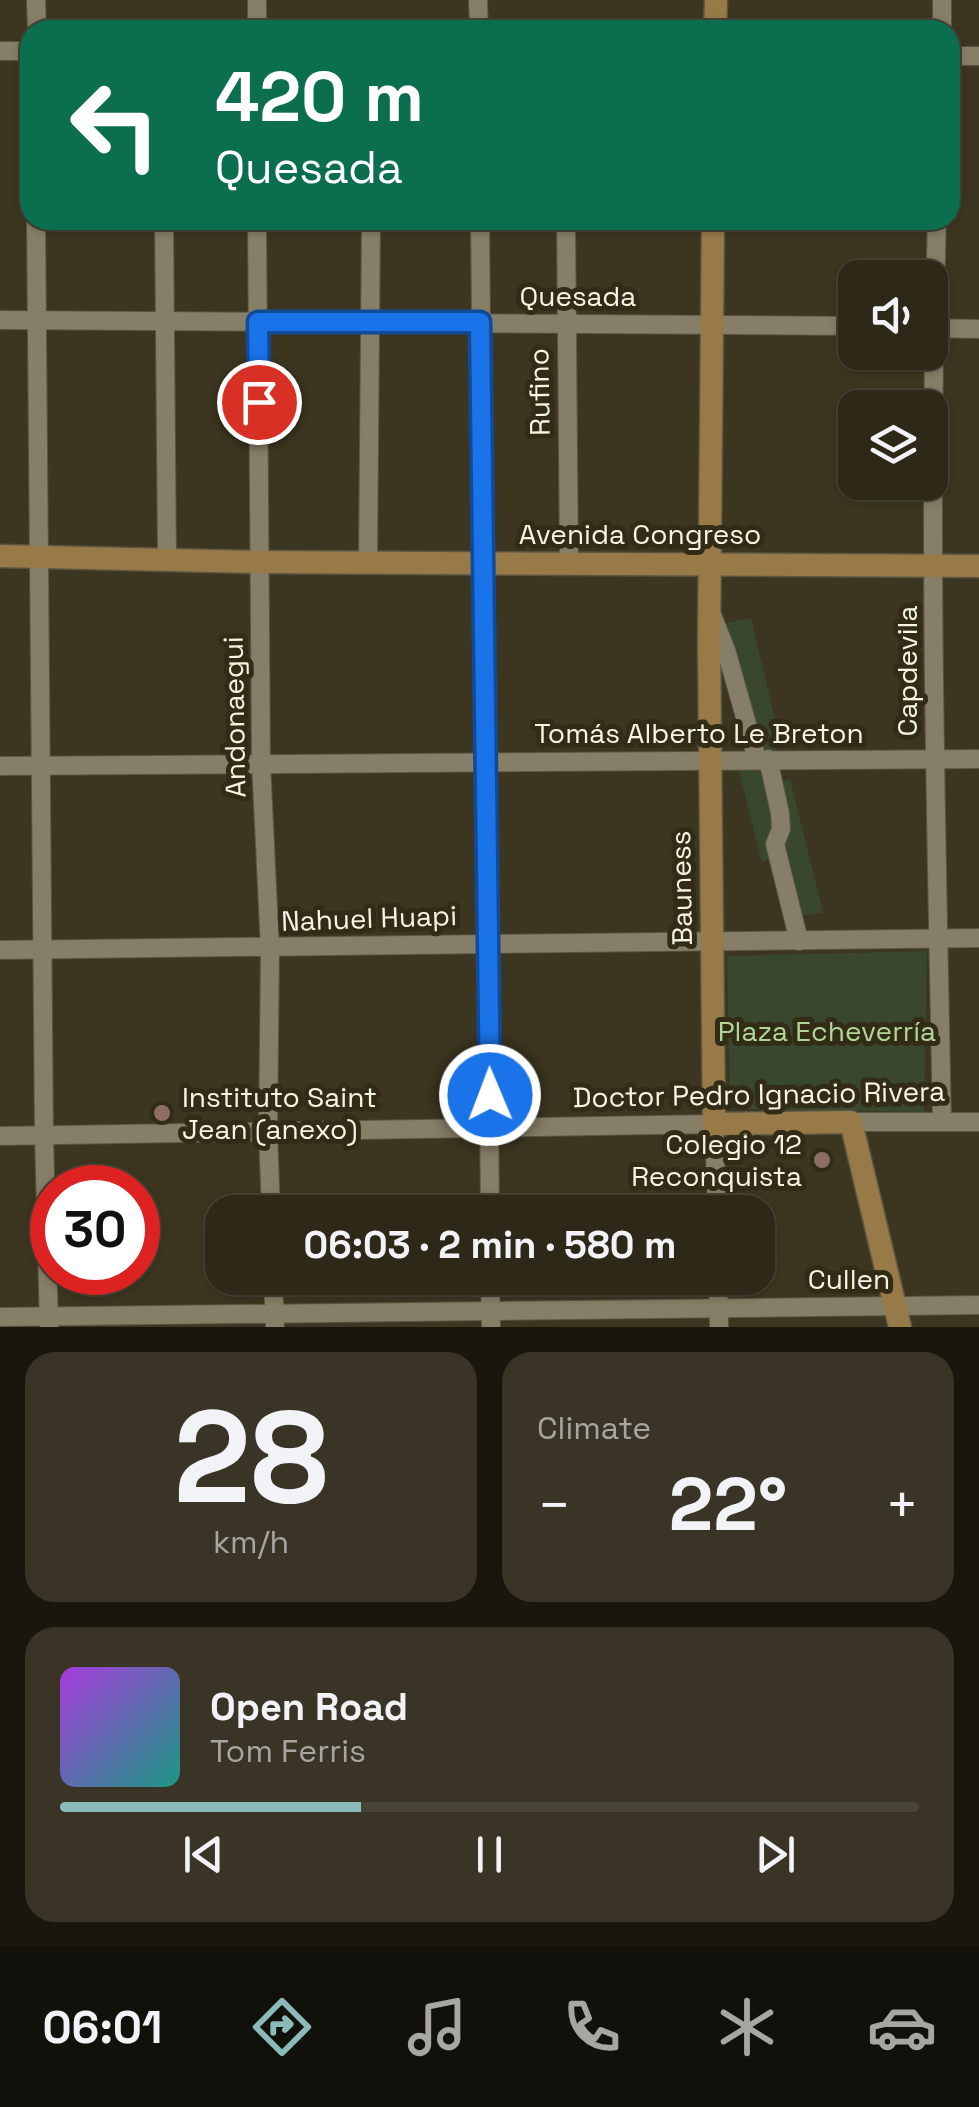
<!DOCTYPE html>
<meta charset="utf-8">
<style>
:root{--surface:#2d2818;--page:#393425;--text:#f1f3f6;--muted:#a7a6a2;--line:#484437;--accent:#8bbbb9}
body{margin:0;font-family:"Space Grotesk",sans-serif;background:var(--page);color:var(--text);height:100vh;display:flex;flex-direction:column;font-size:38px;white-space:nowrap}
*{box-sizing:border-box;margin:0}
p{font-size:32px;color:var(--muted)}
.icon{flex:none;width:55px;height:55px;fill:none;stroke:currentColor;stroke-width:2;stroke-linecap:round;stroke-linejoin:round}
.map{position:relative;height:1327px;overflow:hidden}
.drawer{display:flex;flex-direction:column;gap:25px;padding:25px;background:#19160d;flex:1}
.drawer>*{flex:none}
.banner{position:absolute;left:20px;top:20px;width:940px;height:210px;border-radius:30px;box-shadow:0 2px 8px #0004,0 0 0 2px var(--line);background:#0b6e4f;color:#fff;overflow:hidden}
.controls{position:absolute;left:838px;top:260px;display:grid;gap:20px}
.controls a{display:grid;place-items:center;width:110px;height:110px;border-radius:20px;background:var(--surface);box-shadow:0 2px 8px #0004,0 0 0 2px var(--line);font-size:50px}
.speed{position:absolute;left:30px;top:1165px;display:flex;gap:20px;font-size:50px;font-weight:700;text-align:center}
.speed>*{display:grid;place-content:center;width:130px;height:130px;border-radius:50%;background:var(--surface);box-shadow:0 2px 8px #0004,0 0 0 2px var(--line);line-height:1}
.speed .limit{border:15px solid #d22;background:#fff;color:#111}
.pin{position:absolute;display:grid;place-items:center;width:85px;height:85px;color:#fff;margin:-42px;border:5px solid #fff;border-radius:50%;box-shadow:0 2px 10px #0007}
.me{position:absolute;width:110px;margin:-55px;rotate:359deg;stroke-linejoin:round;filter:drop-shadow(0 0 8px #0008)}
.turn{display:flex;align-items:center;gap:35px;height:210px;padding:0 30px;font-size:45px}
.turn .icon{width:130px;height:130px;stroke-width:2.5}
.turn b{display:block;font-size:70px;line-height:85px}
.big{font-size:75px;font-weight:600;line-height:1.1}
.drawer .tile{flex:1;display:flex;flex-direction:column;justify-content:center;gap:15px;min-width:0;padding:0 35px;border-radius:30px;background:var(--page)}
.drawer .dial{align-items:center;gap:0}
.dial b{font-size:130px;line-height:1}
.song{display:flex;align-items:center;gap:30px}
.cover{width:120px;height:120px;border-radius:15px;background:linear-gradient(135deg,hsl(280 70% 55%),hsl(170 70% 35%))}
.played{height:10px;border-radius:5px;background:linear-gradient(90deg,var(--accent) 35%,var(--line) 35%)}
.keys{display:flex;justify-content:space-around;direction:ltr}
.heat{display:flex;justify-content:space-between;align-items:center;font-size:55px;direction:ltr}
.drawer .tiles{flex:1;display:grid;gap:25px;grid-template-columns:1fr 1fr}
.tile:last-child{grid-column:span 2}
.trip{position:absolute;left:205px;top:1195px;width:570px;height:100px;border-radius:30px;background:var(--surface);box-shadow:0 2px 8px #0004,0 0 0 2px var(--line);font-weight:600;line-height:100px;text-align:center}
.menu{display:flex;height:160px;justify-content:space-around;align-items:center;background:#12100a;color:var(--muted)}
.menu .icon{width:70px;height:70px}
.menu .active{color:var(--accent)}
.menu b{font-size:45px;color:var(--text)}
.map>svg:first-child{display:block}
.green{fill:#38472d}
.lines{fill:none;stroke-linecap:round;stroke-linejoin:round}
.minor-casing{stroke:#5a5542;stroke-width:20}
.major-casing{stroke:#5a5542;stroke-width:25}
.minor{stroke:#867e67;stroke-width:18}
.major{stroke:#977a48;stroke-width:22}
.route-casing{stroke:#114b97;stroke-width:25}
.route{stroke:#1a73e8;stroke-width:18}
.education-dot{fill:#8d6e63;stroke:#322c16;stroke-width:4}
.labels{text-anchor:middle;stroke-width:10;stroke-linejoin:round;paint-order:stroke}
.street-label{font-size:28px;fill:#f7f3e6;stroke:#322c16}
.park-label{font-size:28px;fill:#b2d59a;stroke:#322c16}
.poi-label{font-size:28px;fill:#f7f3e6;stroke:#322c16;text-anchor:start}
</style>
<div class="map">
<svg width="979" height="1327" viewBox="0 0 979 1327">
<rect width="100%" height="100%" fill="#3c3620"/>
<!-- green -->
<g class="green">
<path d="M 751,618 L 777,728 L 774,742 L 778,754 L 768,755 L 758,751 L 727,623 Z"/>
<path d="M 737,763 L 761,765 L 777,830 L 769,834 L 774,856 L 762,862 Z"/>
<path d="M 790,779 L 823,913 L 799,916 L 781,844 L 777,783 Z"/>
<path d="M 927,951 L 924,1112 L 750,1109 L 730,1095 L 727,956 Z"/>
</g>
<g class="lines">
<defs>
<g id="minor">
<path d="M 36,0 L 37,30"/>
<path d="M 257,0 L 257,30"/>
<path d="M 478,0 L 479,30"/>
<path d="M 942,0 L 942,30"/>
<path d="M 0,51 L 30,51"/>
<path d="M 950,56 L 979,56"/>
<path d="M 36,220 L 44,1135 L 49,1327"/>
<path d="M 164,220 L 167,559"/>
<path d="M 257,220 L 261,762 L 270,949 L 268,1132 L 271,1212"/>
<path d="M 480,220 L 490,1212"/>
<path d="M 566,220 L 569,564"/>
<path d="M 937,220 C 928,521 936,821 942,1122"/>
<path d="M 0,320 L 855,326"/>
<path d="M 930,328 L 979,329"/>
<path d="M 368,561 L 371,220"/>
<path d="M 712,615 L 726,650 L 757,759"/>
<path d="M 768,759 L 780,813 L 781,829 L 775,844 L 799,941"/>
<path d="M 0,766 L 979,759"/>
<path d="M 0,950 L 979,938"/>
<path d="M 851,1122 L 979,1122"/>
<path d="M 0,1136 L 714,1124 L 717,1212"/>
<path d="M 273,1278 L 275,1327"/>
<path d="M 490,1278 L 491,1327"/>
<path d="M 718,1278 L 719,1327"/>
<path d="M 0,1317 L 979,1305"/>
</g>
<g id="major">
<path d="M 715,30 L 716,0"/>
<path d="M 713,220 L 709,640 L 714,1124 L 851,1122 L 900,1327"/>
<path d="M 0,556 L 260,562 L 979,566"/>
</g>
</defs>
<!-- minor casing -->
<use href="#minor" class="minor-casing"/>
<!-- major casing -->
<use href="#major" class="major-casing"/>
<!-- minor -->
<use href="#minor" class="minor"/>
<!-- major -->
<use href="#major" class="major"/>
</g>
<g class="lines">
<defs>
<path id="route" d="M 259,402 L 258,322 L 480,322 L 490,1095"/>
</defs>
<!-- route casing -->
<use href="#route" class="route-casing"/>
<!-- route -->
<use href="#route" class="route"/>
</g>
<!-- markers -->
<g class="education-dot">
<circle cx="162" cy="1113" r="10"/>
<circle cx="822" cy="1160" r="10"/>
</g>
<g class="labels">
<!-- street labels -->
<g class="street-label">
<text x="578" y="306">Quesada</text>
<text transform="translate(539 392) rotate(-91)" y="10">Rufino</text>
<text x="640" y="544">Avenida Congreso</text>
<text transform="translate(907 671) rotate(-90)" y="10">Capdevila</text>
<text transform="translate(234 717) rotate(-91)" y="10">Andonaegui</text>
<text x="699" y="743">Tomás Alberto Le Breton</text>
<text transform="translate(681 888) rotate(-91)" y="10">Bauness</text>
<text transform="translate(369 918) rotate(-2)" y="10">Nahuel Huapi</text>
<text transform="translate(759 1094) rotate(-1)" y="10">Doctor Pedro Ignacio Rivera</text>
<text x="849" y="1289">Cullen</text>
</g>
<!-- park labels -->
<g class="park-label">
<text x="827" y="1041">Plaza Echeverría</text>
</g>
<!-- poi labels -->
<g class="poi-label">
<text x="182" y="1107">Instituto Saint<tspan x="182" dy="32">Jean (anexo)</tspan></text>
<text x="802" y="1154" text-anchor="end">Colegio 12<tspan x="802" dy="32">Reconquista</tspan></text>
</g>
</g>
</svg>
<div class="controls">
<a><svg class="icon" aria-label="sound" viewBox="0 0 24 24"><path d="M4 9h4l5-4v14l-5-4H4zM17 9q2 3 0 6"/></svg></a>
<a><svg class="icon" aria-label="layers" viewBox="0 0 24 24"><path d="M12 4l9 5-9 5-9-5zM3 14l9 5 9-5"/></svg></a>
</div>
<div class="speed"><div class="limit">30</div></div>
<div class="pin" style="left:259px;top:402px;background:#d93025"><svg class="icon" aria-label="arrive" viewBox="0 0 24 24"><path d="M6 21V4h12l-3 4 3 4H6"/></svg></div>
<svg class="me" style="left:490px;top:1095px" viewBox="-20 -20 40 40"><circle r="17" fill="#1a73e8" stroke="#fff" stroke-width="3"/><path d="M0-11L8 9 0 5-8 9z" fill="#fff"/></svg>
<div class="trip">06:03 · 2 min · 580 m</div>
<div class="banner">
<div class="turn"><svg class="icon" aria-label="left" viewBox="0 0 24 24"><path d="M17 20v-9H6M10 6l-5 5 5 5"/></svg><div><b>420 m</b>Quesada</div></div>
</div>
</div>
<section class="drawer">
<div class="tiles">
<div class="tile dial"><b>28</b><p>km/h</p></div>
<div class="tile"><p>Climate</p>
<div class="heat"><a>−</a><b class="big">22°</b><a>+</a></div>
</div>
<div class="tile">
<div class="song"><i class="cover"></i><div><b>Open Road</b><p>Tom Ferris</p></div></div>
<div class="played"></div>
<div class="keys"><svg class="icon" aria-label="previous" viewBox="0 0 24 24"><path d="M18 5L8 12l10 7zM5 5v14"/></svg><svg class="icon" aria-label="pause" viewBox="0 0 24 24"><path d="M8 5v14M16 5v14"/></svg><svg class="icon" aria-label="next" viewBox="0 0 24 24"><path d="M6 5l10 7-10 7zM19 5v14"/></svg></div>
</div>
</div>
</section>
<nav class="menu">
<b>06:01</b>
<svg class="icon active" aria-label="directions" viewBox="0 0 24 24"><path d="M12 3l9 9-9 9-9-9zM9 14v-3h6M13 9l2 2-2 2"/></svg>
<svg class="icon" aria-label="music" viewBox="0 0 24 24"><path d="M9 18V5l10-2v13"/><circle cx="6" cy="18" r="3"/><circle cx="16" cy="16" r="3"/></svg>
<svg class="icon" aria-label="phone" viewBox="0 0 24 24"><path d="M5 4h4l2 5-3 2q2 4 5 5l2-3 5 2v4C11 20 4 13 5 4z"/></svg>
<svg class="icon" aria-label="climate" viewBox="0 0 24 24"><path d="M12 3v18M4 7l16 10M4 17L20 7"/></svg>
<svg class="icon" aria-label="car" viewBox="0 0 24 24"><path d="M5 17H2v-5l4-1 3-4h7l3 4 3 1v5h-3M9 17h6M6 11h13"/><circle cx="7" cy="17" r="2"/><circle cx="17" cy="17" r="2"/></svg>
</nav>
